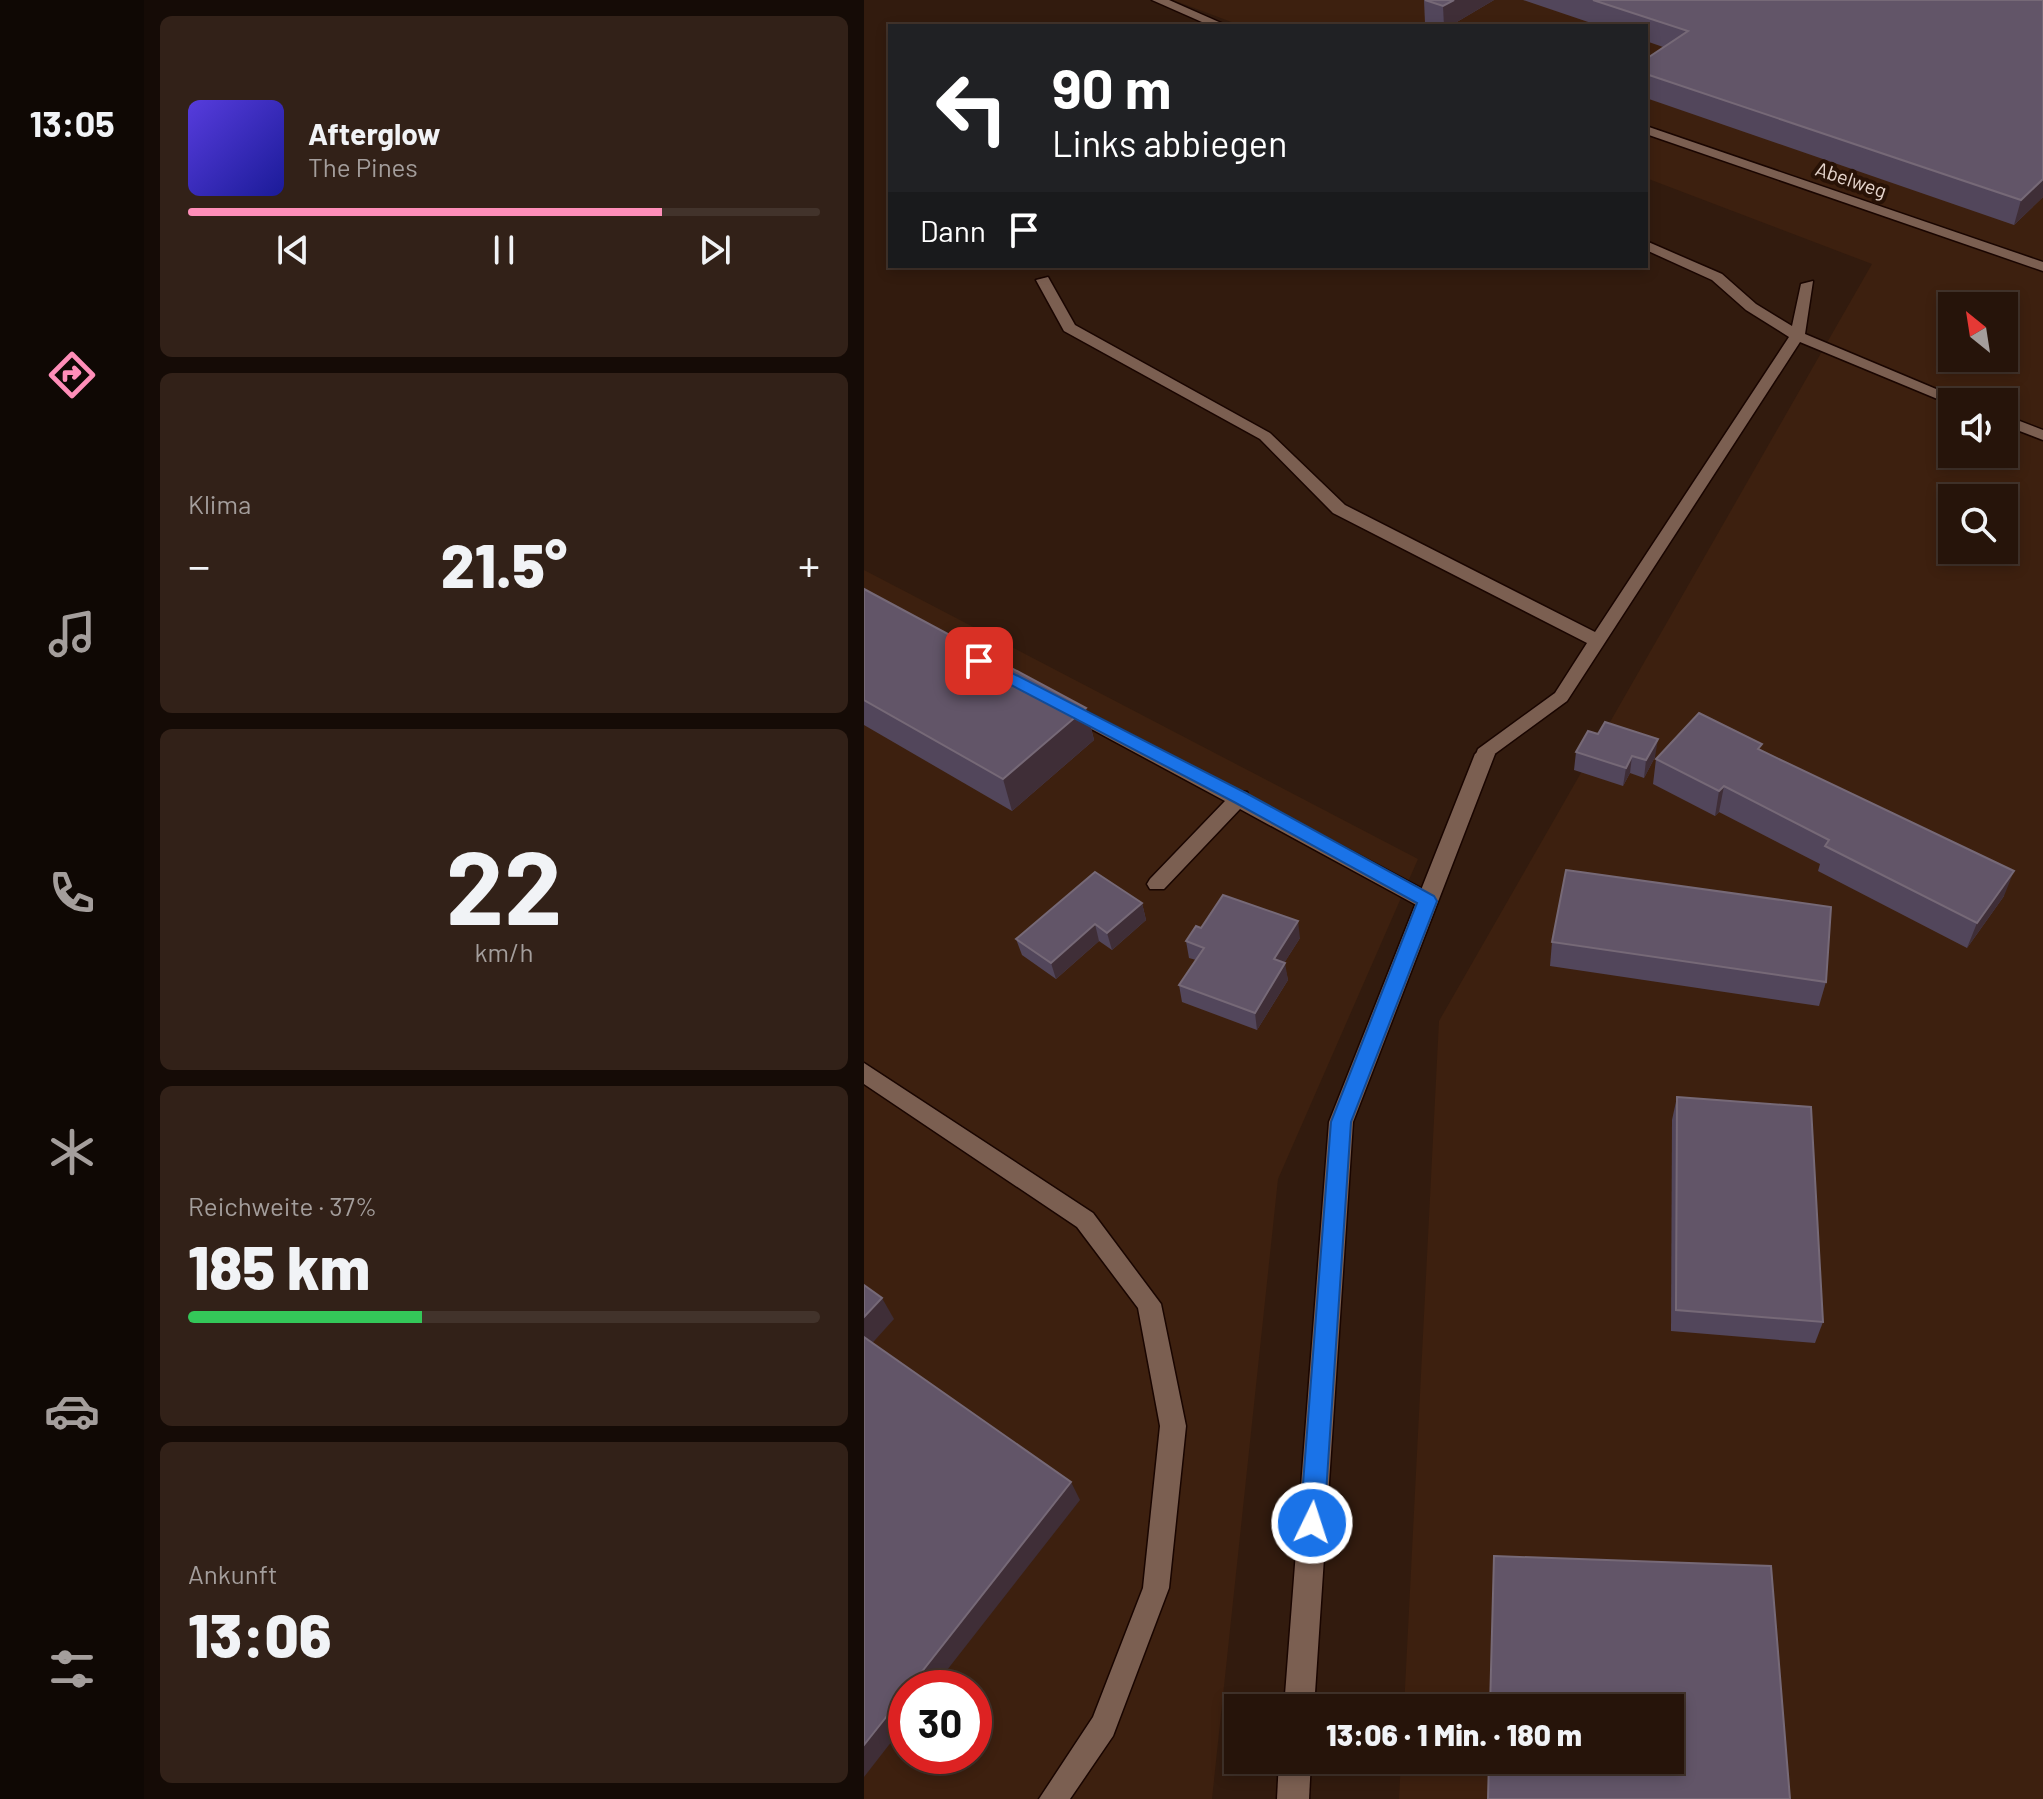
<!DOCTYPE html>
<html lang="de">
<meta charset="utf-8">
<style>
:root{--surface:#26140a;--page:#322118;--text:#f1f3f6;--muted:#a49e9c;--line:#42332b;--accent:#ff8eb9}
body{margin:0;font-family:Barlow,sans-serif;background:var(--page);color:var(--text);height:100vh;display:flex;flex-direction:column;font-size:30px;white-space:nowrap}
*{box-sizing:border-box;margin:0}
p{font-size:26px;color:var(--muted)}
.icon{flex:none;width:44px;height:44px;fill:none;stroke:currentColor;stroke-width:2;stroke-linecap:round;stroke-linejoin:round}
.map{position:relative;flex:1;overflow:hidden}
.panel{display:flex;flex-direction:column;gap:16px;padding:16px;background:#150b06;width:720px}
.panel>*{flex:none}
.banner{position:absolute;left:24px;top:24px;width:760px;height:244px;border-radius:0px;box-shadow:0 4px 12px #0003,0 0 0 2px var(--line);background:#202124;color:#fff;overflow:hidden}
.needle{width:52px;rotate:330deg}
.tools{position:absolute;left:1074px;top:292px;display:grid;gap:16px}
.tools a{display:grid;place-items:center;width:80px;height:80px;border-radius:0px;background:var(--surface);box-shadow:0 4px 12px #0003,0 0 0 2px var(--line);font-size:40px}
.speed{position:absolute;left:24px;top:1670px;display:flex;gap:16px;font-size:40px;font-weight:700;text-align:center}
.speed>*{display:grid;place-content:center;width:104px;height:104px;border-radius:50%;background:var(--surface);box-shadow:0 4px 12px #0003,0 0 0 2px var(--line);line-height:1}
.speed .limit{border:12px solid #d22;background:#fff;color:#111}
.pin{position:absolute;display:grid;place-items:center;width:68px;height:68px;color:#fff;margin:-34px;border-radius:16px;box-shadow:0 4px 12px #0006}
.me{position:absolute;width:88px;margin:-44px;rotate:4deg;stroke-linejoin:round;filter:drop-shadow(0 0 6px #0008)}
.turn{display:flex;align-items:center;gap:28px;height:168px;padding:0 32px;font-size:36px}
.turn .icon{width:104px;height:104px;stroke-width:2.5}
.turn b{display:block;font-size:56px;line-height:68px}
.then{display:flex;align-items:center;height:76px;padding:0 32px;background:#0003;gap:16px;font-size:30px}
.big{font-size:60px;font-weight:800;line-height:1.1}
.panel .widget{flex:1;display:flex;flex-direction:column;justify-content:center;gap:12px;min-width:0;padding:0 28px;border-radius:12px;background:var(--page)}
.panel .dial{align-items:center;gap:0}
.dial b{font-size:104px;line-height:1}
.song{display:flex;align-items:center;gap:24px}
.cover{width:96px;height:96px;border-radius:12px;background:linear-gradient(135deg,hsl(250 70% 55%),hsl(240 70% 35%))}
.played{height:8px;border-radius:4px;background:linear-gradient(90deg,var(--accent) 75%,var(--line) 75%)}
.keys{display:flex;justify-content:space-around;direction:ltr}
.heat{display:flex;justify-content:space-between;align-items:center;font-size:44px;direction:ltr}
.charge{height:12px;border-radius:6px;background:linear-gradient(90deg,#34c759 37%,var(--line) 0)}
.trip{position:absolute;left:360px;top:1694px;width:460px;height:80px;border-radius:0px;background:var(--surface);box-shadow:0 4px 12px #0003,0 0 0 2px var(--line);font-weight:800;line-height:80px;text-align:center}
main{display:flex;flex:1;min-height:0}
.tab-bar{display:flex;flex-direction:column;width:144px;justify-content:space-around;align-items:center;background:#0f0804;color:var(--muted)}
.tab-bar .icon{width:56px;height:56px}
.tab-bar .on{color:var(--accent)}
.tab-bar b{font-size:36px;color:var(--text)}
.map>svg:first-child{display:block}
.built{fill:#3d200f;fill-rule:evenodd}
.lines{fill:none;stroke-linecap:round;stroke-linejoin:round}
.service-casing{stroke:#190500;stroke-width:3}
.minor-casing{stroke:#190500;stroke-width:3}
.service{fill:#7b5f51;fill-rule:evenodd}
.minor{fill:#7b5f51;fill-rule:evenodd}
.wall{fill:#52465b}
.shaded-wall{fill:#3f2e37}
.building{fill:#625568;stroke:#766977;stroke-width:2}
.route{fill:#1a73e8;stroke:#114b97;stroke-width:2}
.labels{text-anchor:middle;stroke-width:8;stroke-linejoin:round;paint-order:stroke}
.far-street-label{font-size:20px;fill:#e4d4cc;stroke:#281206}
</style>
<main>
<nav class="tab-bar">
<b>13:05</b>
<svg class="icon on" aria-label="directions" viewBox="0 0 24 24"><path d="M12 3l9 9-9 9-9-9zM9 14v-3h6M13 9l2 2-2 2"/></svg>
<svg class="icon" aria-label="music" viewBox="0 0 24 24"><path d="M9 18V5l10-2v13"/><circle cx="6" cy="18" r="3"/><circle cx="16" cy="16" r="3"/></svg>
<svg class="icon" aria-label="phone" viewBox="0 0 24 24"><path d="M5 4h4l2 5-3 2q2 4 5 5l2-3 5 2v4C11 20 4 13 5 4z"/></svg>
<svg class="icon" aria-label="climate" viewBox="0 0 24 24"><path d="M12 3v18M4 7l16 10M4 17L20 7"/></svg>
<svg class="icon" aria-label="car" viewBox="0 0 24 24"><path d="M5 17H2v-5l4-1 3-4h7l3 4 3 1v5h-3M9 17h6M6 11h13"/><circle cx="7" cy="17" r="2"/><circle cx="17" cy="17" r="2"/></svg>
<svg class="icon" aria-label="filters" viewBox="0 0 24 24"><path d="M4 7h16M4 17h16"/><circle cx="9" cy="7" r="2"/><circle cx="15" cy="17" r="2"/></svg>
</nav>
<section class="panel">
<div class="widget">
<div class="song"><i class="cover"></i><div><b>Afterglow</b><p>The Pines</p></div></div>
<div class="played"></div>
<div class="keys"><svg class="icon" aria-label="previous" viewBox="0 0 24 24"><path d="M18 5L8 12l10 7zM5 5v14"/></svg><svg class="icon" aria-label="pause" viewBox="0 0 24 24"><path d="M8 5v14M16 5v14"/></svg><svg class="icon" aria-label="next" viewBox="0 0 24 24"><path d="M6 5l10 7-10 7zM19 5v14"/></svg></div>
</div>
<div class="widget"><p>Klima</p>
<div class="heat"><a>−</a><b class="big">21.5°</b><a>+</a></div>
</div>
<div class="widget dial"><b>22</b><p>km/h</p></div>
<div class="widget"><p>Reichweite · 37%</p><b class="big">185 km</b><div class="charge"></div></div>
<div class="widget"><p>Ankunft</p><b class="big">13:06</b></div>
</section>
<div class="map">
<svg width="1179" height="1799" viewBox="0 0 1179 1799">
<rect width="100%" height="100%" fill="#321b0e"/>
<!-- built -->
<g class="built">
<path d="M 309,0 L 1179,0 L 1179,1799 L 535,1799 L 537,1760 L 806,1760 L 806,1708 L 540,1708 L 575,1021 L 1008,264 L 782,178 L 782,26 L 378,26 ZM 1088,306 L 1140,306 L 1140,358 L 1088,358 ZM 1088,402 L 1140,402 L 1140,454 L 1088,454 ZM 1088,498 L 1140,498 L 1140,550 L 1088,550 Z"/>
<path d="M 0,570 L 554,859 L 414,1179 L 348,1799 L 0,1799 ZM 42,1688 L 110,1688 L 110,1756 L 42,1756 Z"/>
</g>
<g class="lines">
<defs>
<g id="service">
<path d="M 782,126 L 1179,262 L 1179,271 L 782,134 Z"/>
<path d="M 782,241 L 858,274 L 892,304 L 928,326 L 937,284 L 949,281 L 941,334 L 1103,402 L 1088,402 L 1088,405 L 936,342 L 703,701 L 621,761 L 614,759 L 612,754 L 614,749 L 691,693 L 723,643 L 469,513 L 396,439 L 200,331 L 172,280 L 184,277 L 211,325 L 406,433 L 481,505 L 731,632 L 925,337 L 882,310 L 848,280 L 782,250 Z"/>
<path d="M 1140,415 L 1179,430 L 1179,440 L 1140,425 Z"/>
<path d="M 200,700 L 374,791 L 383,792 L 385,797 L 570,895 L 573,901 L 570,907 L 556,907 L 376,809 L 300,889 L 286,889 L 283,884 L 286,879 L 361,801 L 194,711 L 191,706 L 194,701 Z"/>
<path d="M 0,1063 L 229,1213 L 297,1304 L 322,1426 L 305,1588 L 249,1736 L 206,1799 L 175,1799 L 229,1717 L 279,1588 L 296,1426 L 274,1308 L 213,1227 L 0,1084 Z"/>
</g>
<g id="minor">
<path d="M 288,0 L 305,0 L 364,26 L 347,26 Z"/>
<path d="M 621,747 L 631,754 L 489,1122 L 450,1708 L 420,1708 L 465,1122 L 611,754 Z"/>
<path d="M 415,1760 L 447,1760 L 445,1799 L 413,1799 Z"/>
</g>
</defs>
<!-- service casing -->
<use href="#service" class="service-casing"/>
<!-- minor casing -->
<use href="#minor" class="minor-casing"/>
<!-- service -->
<use href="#service" class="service"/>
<!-- minor -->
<use href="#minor" class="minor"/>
</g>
<!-- wall -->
<g class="wall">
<path d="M 560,0 L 630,0 L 586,26 L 569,26 L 561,23 Z"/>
<path d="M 659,0 L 1179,0 L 1179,197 L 1150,225 L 782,98 L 782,59 L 799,47 L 782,41 L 782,26 L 736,26 Z"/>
<path d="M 0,589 L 222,708 L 230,740 L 148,811 L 0,725 Z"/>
<path d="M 897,751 L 1140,896 L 1103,948 L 954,871 L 956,864 L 855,812 L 851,816 L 789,784 L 792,759 Z"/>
<path d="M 712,752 L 791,757 L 780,778 L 766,773 L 759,786 L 710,770 Z"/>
<path d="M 278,903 L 282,920 L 248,950 L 235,941 L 192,979 L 158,955 L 152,939 Z"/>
<path d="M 337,928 L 436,938 L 420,963 L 424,980 L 393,1030 L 318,1002 L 315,985 L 332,960 L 325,958 L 322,941 Z"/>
<path d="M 688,942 L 962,982 L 955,1006 L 686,966 Z"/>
<path d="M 813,1097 L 959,1322 L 951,1343 L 807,1331 L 808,1120 Z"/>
<path d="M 630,1556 L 926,1799 L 624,1799 L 624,1760 L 806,1760 L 806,1708 L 626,1708 Z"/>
</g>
<!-- shaded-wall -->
<g class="shaded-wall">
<path d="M 590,0 L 630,0 L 586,26 L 580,26 L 579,6 Z"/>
<path d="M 1179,179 L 1179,197 L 1150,225 L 1157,200 Z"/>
<path d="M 222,708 L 230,740 L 148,811 L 139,779 Z"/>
<path d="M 794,739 L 791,757 L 780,778 L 782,760 Z"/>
<path d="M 768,756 L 766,773 L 759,786 L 762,768 Z"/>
<path d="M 860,786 L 855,812 L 851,816 L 855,791 Z"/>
<path d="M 1150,871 L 1140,896 L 1103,948 L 1113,923 Z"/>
<path d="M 278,903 L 282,920 L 248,950 L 243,933 Z"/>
<path d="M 434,921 L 436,938 L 412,976 L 410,959 Z"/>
<path d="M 231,924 L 235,941 L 192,979 L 187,963 Z"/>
<path d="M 421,963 L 424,980 L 393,1030 L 391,1013 Z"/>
<path d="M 18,1298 L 30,1319 L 2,1350 L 0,1347 L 0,1317 Z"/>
<path d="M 207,1482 L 216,1500 L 69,1688 L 45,1688 Z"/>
<path d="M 42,1692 L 42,1723 L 0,1777 L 0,1745 Z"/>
</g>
<!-- building -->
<g class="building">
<path d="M 561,0 L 590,0 L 579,6 Z"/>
<path d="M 729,0 L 1179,0 L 1179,179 L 1157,200 L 782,74 L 782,59 L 824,31 Z"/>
<path d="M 0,589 L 222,708 L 139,779 L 0,700 Z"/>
<path d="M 835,713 L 898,744 L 894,749 L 1150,871 L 1113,923 L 961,846 L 965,840 L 860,786 L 855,791 L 792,759 Z"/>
<path d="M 741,722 L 794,739 L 782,760 L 768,756 L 762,768 L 712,752 L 724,731 L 734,734 Z"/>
<path d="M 702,870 L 967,907 L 962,982 L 688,942 Z"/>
<path d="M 231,872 L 278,903 L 243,933 L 231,924 L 187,963 L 152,939 Z"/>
<path d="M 359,895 L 434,921 L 410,959 L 421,963 L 391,1013 L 315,985 L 340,948 L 322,941 L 332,926 L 337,928 Z"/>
<path d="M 813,1097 L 947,1107 L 959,1322 L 812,1310 Z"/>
<path d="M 0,1285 L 18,1298 L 0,1317 Z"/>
<path d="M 0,1337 L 207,1482 L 45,1688 L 42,1688 L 42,1692 L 0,1745 Z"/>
<path d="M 630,1556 L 907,1566 L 926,1799 L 624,1799 L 625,1760 L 806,1760 L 806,1708 L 626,1708 Z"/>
</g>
<!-- route -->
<path class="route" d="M 115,656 L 382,793 L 570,896 L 573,901 L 487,1122 L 460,1523 L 457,1531 L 448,1535 L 440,1531 L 436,1523 L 467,1122 L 553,903 L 370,802 L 109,665 L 107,661 Z"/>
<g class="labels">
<!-- far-street labels -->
<g class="far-street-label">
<text transform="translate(987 180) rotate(19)" y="7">Abelweg</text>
</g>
</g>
</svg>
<div class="tools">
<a><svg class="needle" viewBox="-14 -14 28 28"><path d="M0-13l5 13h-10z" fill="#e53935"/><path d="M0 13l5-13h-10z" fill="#a49e9c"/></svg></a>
<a><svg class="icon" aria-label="sound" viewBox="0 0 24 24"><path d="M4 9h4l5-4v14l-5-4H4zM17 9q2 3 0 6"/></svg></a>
<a><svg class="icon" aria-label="search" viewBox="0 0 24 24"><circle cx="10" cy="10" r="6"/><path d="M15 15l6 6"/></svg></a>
</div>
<div class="speed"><div class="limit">30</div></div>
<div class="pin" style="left:115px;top:661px;background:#d93025"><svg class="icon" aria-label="arrive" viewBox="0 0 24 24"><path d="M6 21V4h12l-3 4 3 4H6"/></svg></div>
<svg class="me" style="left:448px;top:1523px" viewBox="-20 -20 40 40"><circle r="17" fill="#1a73e8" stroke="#fff" stroke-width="3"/><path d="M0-11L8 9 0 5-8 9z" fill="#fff"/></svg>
<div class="trip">13:06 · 1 Min. · 180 m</div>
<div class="banner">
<div class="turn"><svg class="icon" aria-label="left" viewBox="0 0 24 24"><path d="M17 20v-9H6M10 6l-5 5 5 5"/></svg><div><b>90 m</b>Links abbiegen</div></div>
<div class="then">Dann<svg class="icon" aria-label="arrive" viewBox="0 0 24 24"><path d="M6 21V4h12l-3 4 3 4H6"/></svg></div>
</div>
</div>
</main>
